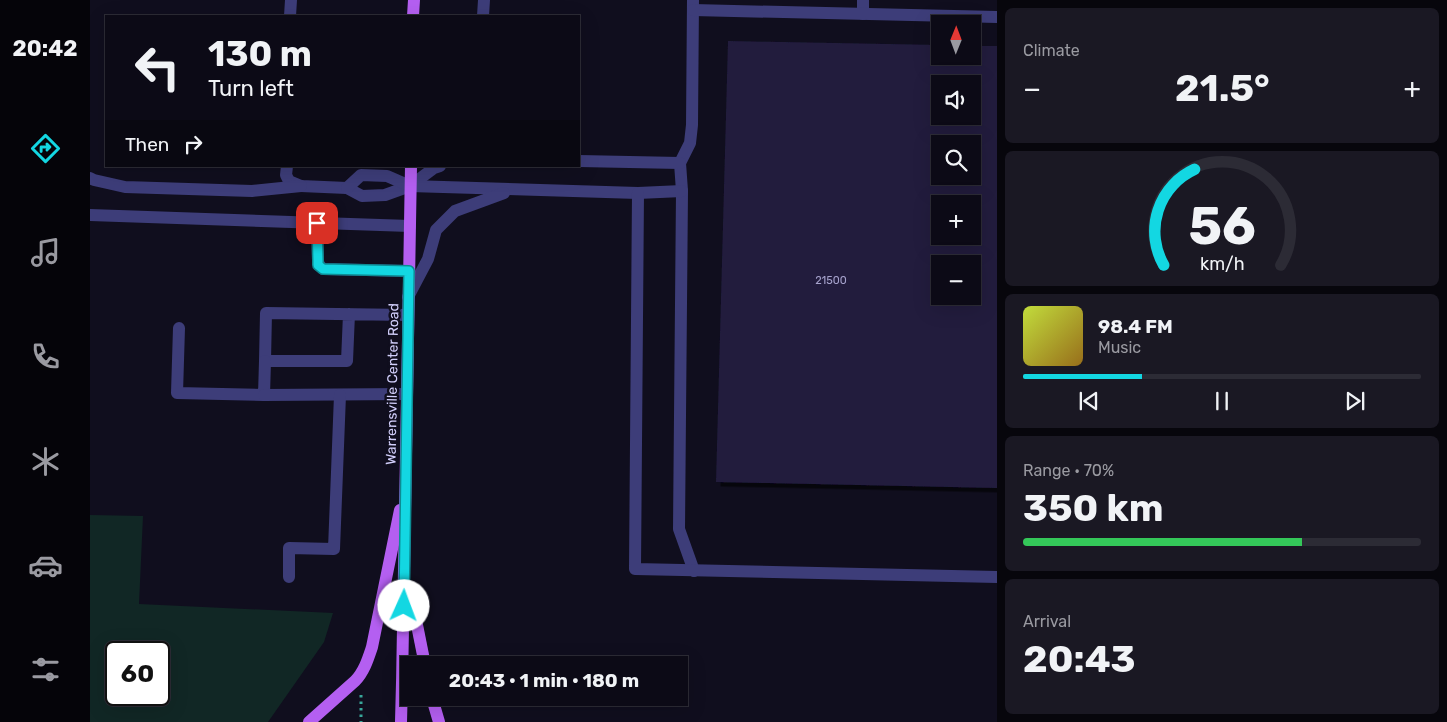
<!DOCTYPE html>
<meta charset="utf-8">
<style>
:root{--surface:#0c0a16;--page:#1a1823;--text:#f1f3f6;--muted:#9a9aa1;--line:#2c2b35;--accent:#13d7e2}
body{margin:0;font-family:Rubik,sans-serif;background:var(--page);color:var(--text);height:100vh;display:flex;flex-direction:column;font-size:19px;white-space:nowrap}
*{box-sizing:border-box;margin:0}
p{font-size:16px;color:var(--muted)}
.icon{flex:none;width:28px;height:28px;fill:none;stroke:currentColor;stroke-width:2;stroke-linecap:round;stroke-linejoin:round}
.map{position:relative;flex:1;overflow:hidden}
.sheet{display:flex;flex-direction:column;gap:8px;padding:8px;background:#07060c;width:450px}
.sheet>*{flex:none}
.hud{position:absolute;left:15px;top:15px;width:475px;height:152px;border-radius:0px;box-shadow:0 5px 20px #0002,0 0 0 1px var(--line);background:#0c0a16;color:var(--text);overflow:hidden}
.needle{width:32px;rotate:1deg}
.buttons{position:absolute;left:841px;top:15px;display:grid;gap:10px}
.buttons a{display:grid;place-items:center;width:50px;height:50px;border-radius:0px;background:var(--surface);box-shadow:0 5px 20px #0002,0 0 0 1px var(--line);font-size:25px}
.speed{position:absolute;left:15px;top:641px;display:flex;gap:10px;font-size:25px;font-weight:700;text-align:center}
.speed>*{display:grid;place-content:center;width:65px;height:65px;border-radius:50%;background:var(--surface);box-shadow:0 5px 20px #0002,0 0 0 1px var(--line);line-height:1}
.speed .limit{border:2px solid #111;border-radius:8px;background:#fff;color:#111}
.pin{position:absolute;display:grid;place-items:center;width:42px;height:42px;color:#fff;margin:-21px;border-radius:10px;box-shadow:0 2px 8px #0006}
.me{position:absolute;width:55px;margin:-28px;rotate:2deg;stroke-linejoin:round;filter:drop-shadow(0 0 4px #0008)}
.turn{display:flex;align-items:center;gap:18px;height:105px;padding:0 20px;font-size:22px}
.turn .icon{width:65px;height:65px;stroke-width:2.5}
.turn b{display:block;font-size:35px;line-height:42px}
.then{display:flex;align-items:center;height:48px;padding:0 20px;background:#0003;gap:10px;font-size:19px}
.big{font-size:38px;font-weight:700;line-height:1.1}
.sheet .tile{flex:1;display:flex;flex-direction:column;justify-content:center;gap:8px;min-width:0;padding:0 18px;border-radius:8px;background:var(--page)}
.sheet .dial{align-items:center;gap:0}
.dial svg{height:130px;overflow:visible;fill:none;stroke:var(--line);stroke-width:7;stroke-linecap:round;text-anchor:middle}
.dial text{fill:var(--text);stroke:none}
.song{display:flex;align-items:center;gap:15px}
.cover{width:60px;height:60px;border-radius:8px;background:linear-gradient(135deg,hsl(70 70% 55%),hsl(40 70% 35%))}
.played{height:5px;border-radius:2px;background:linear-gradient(90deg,var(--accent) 30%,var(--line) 30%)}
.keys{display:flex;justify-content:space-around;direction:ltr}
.heat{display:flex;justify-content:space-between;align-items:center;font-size:28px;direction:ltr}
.charge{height:8px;border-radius:4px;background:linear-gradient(90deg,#34c759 70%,var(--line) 0)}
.trip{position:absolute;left:310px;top:656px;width:288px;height:50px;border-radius:0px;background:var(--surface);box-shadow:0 5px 20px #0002,0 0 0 1px var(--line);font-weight:700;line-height:50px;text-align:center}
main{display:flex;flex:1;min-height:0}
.tab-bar{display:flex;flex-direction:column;width:90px;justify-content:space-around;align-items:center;background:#050409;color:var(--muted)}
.tab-bar .icon{width:35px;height:35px}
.tab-bar .current{color:var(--accent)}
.tab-bar b{font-size:22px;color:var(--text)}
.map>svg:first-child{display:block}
.green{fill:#112725;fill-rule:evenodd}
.building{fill:#211c3d;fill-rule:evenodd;filter:url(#shadow)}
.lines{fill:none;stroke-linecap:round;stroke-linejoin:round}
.path{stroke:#38a69a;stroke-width:3;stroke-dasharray:2.5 4;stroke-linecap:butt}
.minor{stroke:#3d3d79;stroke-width:12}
.major{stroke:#b45ff1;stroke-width:12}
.route-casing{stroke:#0c8c93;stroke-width:12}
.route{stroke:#13d7e2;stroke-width:9}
.labels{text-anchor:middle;stroke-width:5;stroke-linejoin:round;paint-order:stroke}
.number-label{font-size:11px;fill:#a6a2cc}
.street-label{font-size:14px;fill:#d2cffb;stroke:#100e1e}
</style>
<main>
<nav class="tab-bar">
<b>20:42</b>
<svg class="icon current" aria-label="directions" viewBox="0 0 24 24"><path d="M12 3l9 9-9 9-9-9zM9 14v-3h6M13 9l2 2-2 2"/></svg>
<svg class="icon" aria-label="music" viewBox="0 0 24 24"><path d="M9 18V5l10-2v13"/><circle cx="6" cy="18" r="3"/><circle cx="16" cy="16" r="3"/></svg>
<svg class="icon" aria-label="phone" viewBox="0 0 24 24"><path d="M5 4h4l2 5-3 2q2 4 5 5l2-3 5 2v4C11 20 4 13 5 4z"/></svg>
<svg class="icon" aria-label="climate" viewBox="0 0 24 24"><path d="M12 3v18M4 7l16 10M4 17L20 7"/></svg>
<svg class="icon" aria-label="car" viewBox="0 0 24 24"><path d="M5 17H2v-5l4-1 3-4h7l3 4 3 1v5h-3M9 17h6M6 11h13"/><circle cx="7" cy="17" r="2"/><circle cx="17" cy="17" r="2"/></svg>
<svg class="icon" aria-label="filters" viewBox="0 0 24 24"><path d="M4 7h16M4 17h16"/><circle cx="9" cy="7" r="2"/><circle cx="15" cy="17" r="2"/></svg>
</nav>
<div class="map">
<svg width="907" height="722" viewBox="0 0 907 722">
<defs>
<filter id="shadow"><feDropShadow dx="4.5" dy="4.5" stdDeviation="0" flood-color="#0009"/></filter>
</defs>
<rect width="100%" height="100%" fill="#100e1e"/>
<!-- green -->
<path class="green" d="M 0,515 L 53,516 L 49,604 L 243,613 L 234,642 L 178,722 L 0,722 ZM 69,652 L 69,695 L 26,695 L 26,652 Z"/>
<!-- building -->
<path class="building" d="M 638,41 L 850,45 L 850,56 L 882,56 L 882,46 L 907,46 L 907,488 L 626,482 ZM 850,84 L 882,84 L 882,116 L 850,116 ZM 850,144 L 882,144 L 882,176 L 850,176 ZM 850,204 L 882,204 L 882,236 L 850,236 ZM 850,264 L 882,264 L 882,296 L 850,296 Z"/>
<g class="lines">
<!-- path -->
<path class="path" d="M 271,695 L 271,722"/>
<!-- minor -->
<g class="minor">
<path d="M 603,0 L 602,125 L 600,143 L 590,163 L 592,191 L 589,529 L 604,571"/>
<path d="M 773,0 L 773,14"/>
<path d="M 603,10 L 907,17"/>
<path d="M 200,16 L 201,0"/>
<path d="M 393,16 L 394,0"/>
<path d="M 489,161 L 590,163"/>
<path d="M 197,166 L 196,175 L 199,181 L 211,186 L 257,188 L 272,196 L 295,195 L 320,186 L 344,168 L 350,166"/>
<path d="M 0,178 L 4,180 L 35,187 L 162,191 L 211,186"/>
<path d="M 257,188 L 271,175 L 297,176 L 320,186 L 548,193 L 592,191"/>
<path d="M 548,193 L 545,569 L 907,577"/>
<path d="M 0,215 L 320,226"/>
<path d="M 227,223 L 228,261 L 229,265 L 233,269 L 319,271"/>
<path d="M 318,297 L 338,259 L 346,230 L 365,211 L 414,193"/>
<path d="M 259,314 L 257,361 L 175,361 L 176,313 L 318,315"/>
<path d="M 89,328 L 87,393 L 174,395 L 175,361"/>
<path d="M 174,395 L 317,394"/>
<path d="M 199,577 L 199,548 L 244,549 L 250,395"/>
</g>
<!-- major -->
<g class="major">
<path d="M 323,16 L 324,0"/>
<path d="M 320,590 L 335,665"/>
<path d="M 342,698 L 349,722"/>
<path d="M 219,722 L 265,681 C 274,672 278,659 282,647 L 310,510"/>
<path d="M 311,722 C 316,537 317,352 321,166"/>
</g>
</g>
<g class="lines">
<defs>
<path id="route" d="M 227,223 L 228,260 L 228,265 L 233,269 L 319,271 L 314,606"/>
</defs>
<!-- route casing -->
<use href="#route" class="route-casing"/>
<!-- route -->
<use href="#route" class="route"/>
</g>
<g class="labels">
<!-- number labels -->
<g class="number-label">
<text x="741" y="284">21500</text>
</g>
<!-- street labels -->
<g class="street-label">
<text transform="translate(302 384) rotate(-89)" y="5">Warrensville Center Road</text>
</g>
</g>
</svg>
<div class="buttons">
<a><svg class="needle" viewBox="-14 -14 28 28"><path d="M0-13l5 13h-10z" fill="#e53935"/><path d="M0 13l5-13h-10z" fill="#9a9aa1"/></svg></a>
<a><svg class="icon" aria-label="sound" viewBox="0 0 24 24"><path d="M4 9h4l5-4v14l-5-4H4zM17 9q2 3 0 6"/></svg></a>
<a><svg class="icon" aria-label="search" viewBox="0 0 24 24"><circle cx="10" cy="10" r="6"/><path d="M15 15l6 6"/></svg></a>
<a>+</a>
<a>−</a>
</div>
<div class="speed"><div class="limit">60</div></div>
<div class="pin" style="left:227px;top:223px;background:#d93025"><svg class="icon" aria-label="arrive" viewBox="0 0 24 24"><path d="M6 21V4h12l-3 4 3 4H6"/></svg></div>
<svg class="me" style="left:314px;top:606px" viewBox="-20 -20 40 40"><circle r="19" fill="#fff"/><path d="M0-13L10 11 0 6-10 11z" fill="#13d7e2"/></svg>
<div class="trip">20:43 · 1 min · 180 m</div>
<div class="hud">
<div class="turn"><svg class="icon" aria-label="left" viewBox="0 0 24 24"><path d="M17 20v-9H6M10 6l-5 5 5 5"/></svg><div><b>130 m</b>Turn left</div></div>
<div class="then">Then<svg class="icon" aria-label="right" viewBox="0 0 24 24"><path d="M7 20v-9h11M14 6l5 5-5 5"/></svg></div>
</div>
</div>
<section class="sheet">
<div class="tile"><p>Climate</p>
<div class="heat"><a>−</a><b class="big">21.5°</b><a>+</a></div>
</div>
<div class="tile dial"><svg viewBox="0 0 100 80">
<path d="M14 69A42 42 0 1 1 86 69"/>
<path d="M14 69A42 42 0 0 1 33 10" stroke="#13d7e2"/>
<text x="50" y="56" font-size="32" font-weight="700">56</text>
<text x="50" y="72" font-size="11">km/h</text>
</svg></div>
<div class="tile">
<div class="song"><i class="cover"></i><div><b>98.4 FM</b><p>Music</p></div></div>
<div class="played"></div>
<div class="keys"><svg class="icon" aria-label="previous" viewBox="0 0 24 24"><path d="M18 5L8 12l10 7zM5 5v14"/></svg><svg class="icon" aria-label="pause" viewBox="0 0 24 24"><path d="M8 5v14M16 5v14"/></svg><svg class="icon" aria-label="next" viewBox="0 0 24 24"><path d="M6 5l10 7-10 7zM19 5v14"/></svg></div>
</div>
<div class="tile"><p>Range · 70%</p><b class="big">350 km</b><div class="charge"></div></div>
<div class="tile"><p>Arrival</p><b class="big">20:43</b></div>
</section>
</main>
